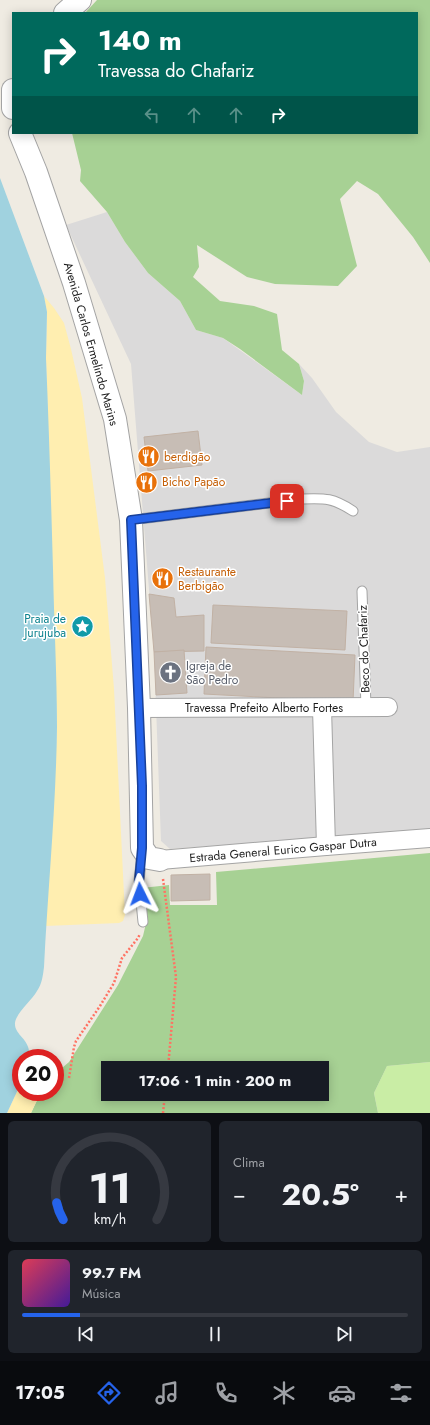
<!DOCTYPE html>
<html lang="pt">
<meta charset="utf-8">
<style>
:root{--surface:#171b24;--page:#20242c;--text:#f1f3f6;--muted:#9ea1a6;--line:#363941;--accent:#2563eb}
body{margin:0;font-family:Jost,sans-serif;background:var(--page);color:var(--text);height:100vh;display:flex;flex-direction:column;font-size:15px;white-space:nowrap}
*{box-sizing:border-box;margin:0}
p{font-size:13px;color:var(--muted)}
.icon{flex:none;width:22px;height:22px;fill:none;stroke:currentColor;stroke-width:2;stroke-linecap:round;stroke-linejoin:round}
.map{position:relative;height:1113px;overflow:hidden}
.sheet{display:flex;flex-direction:column;gap:8px;padding:8px;background:#0d0f14;flex:1}
.sheet>*{flex:none}
.banner{position:absolute;left:12px;top:12px;width:406px;height:122px;border-radius:0px;box-shadow:0 2px 10px #0003;background:#00695c;color:#fff;overflow:hidden}
.speed{position:absolute;left:12px;top:1049px;display:flex;gap:8px;font-size:20px;font-weight:700;text-align:center}
.speed>*{display:grid;place-content:center;width:52px;height:52px;border-radius:50%;background:var(--surface);box-shadow:0 2px 10px #0003;line-height:1}
.speed .limit{border:6px solid #d22;background:#fff;color:#111}
.pin{position:absolute;display:grid;place-items:center;width:34px;height:34px;color:#fff;margin:-17px;border-radius:8px;box-shadow:0 2px 6px #0006}
.me{position:absolute;width:44px;margin:-22px;rotate:357deg;stroke-linejoin:round;filter:drop-shadow(0 0 3px #0008)}
.turn{display:flex;align-items:center;gap:14px;height:84px;padding:0 20px;font-size:18px}
.turn .icon{width:52px;height:52px;stroke-width:2.5}
.turn b{display:block;font-size:28px;line-height:34px}
.lanes{display:flex;align-items:center;height:38px;padding:0 20px;background:#0003;justify-content:center;gap:20px;direction:ltr}
.lanes .off{opacity:.35}
.big{font-size:30px;font-weight:700;line-height:1.1}
.sheet .tile{flex:1;display:flex;flex-direction:column;justify-content:center;gap:6px;min-width:0;padding:0 14px;border-radius:6px;background:var(--page)}
.sheet .dial{align-items:center;gap:0}
.dial svg{height:104px;overflow:visible;fill:none;stroke:var(--line);stroke-width:7;stroke-linecap:round;text-anchor:middle}
.dial text{fill:var(--text);stroke:none}
.song{display:flex;align-items:center;gap:12px}
.cover{width:48px;height:48px;border-radius:6px;background:linear-gradient(135deg,hsl(350 70% 55%),hsl(260 70% 35%))}
.played{height:4px;border-radius:2px;background:linear-gradient(90deg,var(--accent) 15%,var(--line) 15%)}
.keys{display:flex;justify-content:space-around;direction:ltr}
.heat{display:flex;justify-content:space-between;align-items:center;font-size:22px;direction:ltr}
.sheet .tiles{flex:1;display:grid;gap:8px;grid-template-columns:1fr 1fr}
.tile:last-child{grid-column:span 2}
.trip{position:absolute;left:101px;top:1061px;width:228px;height:40px;border-radius:0px;background:var(--surface);box-shadow:0 2px 10px #0003;font-weight:700;line-height:40px;text-align:center}
.dock{display:flex;height:64px;justify-content:space-around;align-items:center;background:#090b0e;color:var(--muted)}
.dock .icon{width:28px;height:28px}
.dock .on{color:var(--accent)}
.dock b{font-size:18px;color:var(--text)}
.map>svg:first-child{display:block}
.residential{fill:#dbdada}
.grass{fill:#c9eda5}
.forest{fill:#a7d194;fill-rule:evenodd}
.sand{fill:#ffeeb0}
.water{fill:#a0d2df}
.building{fill:#c7bdb5;stroke:#c1b1a4}
.lines{fill:none;stroke-linecap:round;stroke-linejoin:round}
.service-casing{stroke:#a4a4a4;stroke-width:11}
.minor-casing{stroke:#a4a4a4;stroke-width:20}
.tertiary-casing{stroke:#a4a4a4;stroke-width:24}
.path{stroke:#ff7263;stroke-width:2.5;stroke-dasharray:2 2;stroke-linecap:butt}
.service{stroke:#fff;stroke-width:9}
.minor{stroke:#fff;stroke-width:18}
.tertiary{stroke:#fff;stroke-width:22}
.route-casing{stroke:#184099;stroke-width:10}
.route{stroke:#2563eb;stroke-width:7}
.labels{text-anchor:middle;stroke-width:3;stroke-linejoin:round;paint-order:stroke}
.street-label{font-size:12px;fill:#1d1d1d;stroke:#fff}
.food-label{font-size:12px;fill:#c56008;stroke:#fff;text-anchor:start}
.culture-label{font-size:12px;fill:#0d838f;stroke:#fff;text-anchor:end}
.worship-label{font-size:12px;fill:#5b616d;stroke:#fff;text-anchor:start}
</style>
<div class="map">
<svg width="430" height="1113" viewBox="0 0 430 1113">
<rect width="100%" height="100%" fill="#efebe2"/>
<!-- residential -->
<path class="residential" d="M 107,212 L 125,242 L 148,273 L 180,301 L 196,330 L 223,338 L 302,395 L 304,381 L 299,364 L 312,378 L 336,412 L 369,442 L 397,452 L 430,447 L 430,830 L 170,849 L 161,841 L 154,652 L 131,364 L 66,225 Z"/>
<!-- grass -->
<path class="grass" d="M 430,1062 L 430,1113 L 378,1113 L 374,1093 L 387,1066 Z"/>
<!-- forest -->
<g class="forest">
<path d="M 97,0 L 430,0 L 430,263 L 413,237 L 378,194 L 357,181 L 340,199 L 357,266 L 338,286 L 275,284 L 247,277 L 197,245 L 199,267 L 193,277 L 220,301 L 254,306 L 277,314 L 282,350 L 299,364 L 304,381 L 302,395 L 240,349 L 223,338 L 196,330 L 180,301 L 148,273 L 125,242 L 107,212 L 80,181 L 81,170 L 72,133 L 417,133 L 417,13 L 85,13 Z"/>
<path d="M 430,853 L 430,1062 L 387,1066 L 374,1093 L 378,1113 L 31,1113 L 41,1092 L 55,1092 L 55,1074 L 69,1062 L 118,985 L 143,936 L 147,919 L 142,888 L 169,885 L 170,905 L 217,905 L 216,872 ZM 108,1068 L 322,1068 L 322,1094 L 108,1094 Z"/>
</g>
<!-- sand -->
<g class="sand">
<path d="M 44,296 L 54,308 L 64,323 L 71,349 L 82,398 L 105,578 L 114,689 L 125,915 L 123,921 L 119,923 L 45,926 L 53,816 L 57,729 L 46,358 L 47,312 Z"/>
<path d="M 21,1083 L 21,1092 L 41,1092 L 31,1113 L 7,1113 Z"/>
</g>
<!-- water -->
<path class="water" d="M 0,178 L 44,296 L 47,312 L 46,358 C 49,428 51,499 53,569 C 54,622 57,675 57,727 C 56,807 48,887 44,967 C 43,975 42,984 37,991 C 32,1000 16,1013 15,1023 C 14,1036 32,1039 29,1058 L 21,1058 L 21,1083 L 7,1113 L 0,1113 Z"/>
<!-- building -->
<g class="building">
<path d="M 198,431 L 202,465 L 148,471 L 144,437 Z"/>
<path d="M 149,594 L 174,598 L 176,617 L 204,615 L 204,651 L 154,652 Z"/>
<path d="M 213,605 L 347,611 L 345,650 L 211,643 Z"/>
<path d="M 206,647 L 355,655 L 353,702 L 204,694 Z"/>
<path d="M 184,650 L 187,693 L 156,695 L 154,652 Z"/>
<path d="M 210,874 L 210,900 L 171,901 L 171,875 Z"/>
</g>
<g class="lines">
<defs>
<g id="service">
<path d="M 131,520 L 302,499 C 326,498 333,498 353,511"/>
<path d="M 362,591 L 366,707"/>
<path d="M 142,853 L 139,881 L 143,922"/>
</g>
<g id="minor">
<path d="M 139,708 L 388,707"/>
<path d="M 322,708 L 326,846"/>
<path d="M 160,860 L 326,846 L 430,838"/>
</g>
<g id="tertiary">
<path d="M 65,13 L 80,0"/>
<path d="M 13,90 L 13,108"/>
<path d="M 20,133 L 36,172 L 74,283 L 115,419 L 131,520 L 139,708 L 142,848 L 149,858 L 160,860"/>
</g>
</defs>
<!-- service casing -->
<use href="#service" class="service-casing"/>
<!-- minor casing -->
<use href="#minor" class="minor-casing"/>
<!-- tertiary casing -->
<use href="#tertiary" class="tertiary-casing"/>
<!-- path -->
<g class="path">
<path d="M 163,879 L 176,977 L 168,1068"/>
<path d="M 69,1078 L 74,1047 L 76,1041 L 100,1006 L 114,983 L 122,958 L 138,938 L 140,934"/>
<path d="M 163,1113 L 165,1094"/>
</g>
<!-- service -->
<use href="#service" class="service"/>
<!-- minor -->
<use href="#minor" class="minor"/>
<!-- tertiary -->
<use href="#tertiary" class="tertiary"/>
</g>
<g class="lines">
<defs>
<path id="route" d="M 140,894 L 139,881 L 142,848 L 142,786 L 131,520 L 287,501"/>
</defs>
<!-- route casing -->
<use href="#route" class="route-casing"/>
<!-- route -->
<use href="#route" class="route"/>
</g>
<!-- icons -->
<defs>
<symbol id="restaurant-disc" viewBox="-11 -11 22 22"><circle r="9.5" fill="#e8710a" stroke="#fff"/><path d="M-5-6h1v4h1v-4h1v4h1v-4h1v5L-1.5 .5V6h-2V.5L-5-1ZM5-6V6H3V1.5H1.5Q1.5-4 5-6Z" fill="#fff"/></symbol>
<symbol id="sight-disc" viewBox="-11 -11 22 22"><circle r="9.5" fill="#0f9aa8" stroke="#fff"/><path d="M0-6L1.8-2.2L6-1.7L2.9 1.2L3.7 5.4L0 3.3L-3.7 5.4L-2.9 1.2L-6-1.7L-1.8-2.2Z" fill="#fff"/></symbol>
<symbol id="church-disc" viewBox="-11 -11 22 22"><circle r="9.5" fill="#6b7280" stroke="#fff"/><path d="M-1.2-6h2.4v3.5h3.3v2.4h-3.3V6h-2.4V-.1h-3.3v-2.4h3.3Z" fill="#fff"/></symbol>
</defs>
<g fill-rule="evenodd">
<use href="#restaurant-disc" x="136" y="444" width="25" height="25"/>
<use href="#restaurant-disc" x="134" y="470" width="25" height="25"/>
<use href="#restaurant-disc" x="150" y="566" width="25" height="25"/>
<use href="#sight-disc" x="70" y="614" width="25" height="25"/>
<use href="#church-disc" x="158" y="660" width="25" height="25"/>
</g>
<g class="labels">
<!-- street labels -->
<g class="street-label">
<text transform="translate(91 344) rotate(74)" y="4">Avenida Carlos Ermelindo Marins</text>
<text transform="translate(364 649) rotate(-92)" y="4">Beco do Chafariz</text>
<text x="264" y="712">Travessa Prefeito Alberto Fortes</text>
<text transform="translate(283 850) rotate(-5)" y="4">Estrada General Eurico Gaspar Dutra</text>
</g>
<!-- food labels -->
<g class="food-label">
<text x="164" y="461">berdigão</text>
<text x="162" y="486">Bicho Papão</text>
<text x="178" y="576">Restaurante<tspan x="178" dy="14">Berbigão</tspan></text>
</g>
<!-- culture labels -->
<g class="culture-label">
<text x="66" y="623">Praia de<tspan x="66" dy="14">Jurujuba</tspan></text>
</g>
<!-- worship labels -->
<g class="worship-label">
<text x="186" y="670">Igreja de<tspan x="186" dy="14">São Pedro</tspan></text>
</g>
</g>
</svg>
<div class="speed"><div class="limit">20</div></div>
<div class="pin" style="left:287px;top:501px;background:#d93025"><svg class="icon" aria-label="arrive" viewBox="0 0 24 24"><path d="M6 21V4h12l-3 4 3 4H6"/></svg></div>
<svg class="me" style="left:140px;top:894px" viewBox="-20 -20 40 40"><path d="M0-17L14 15 0 8-14 15z" fill="#2563eb" stroke="#fff" stroke-width="4"/></svg>
<div class="trip">17:06 · 1 min · 200 m</div>
<div class="banner">
<div class="turn"><svg class="icon" aria-label="right" viewBox="0 0 24 24"><path d="M7 20v-9h11M14 6l5 5-5 5"/></svg><div><b>140 m</b>Travessa do Chafariz</div></div>
<div class="lanes"><svg class="icon off" aria-label="left" viewBox="0 0 24 24"><path d="M17 20v-9H6M10 6l-5 5 5 5"/></svg><svg class="icon off" aria-label="ahead" viewBox="0 0 24 24"><path d="M12 20V5M6 11l6-6 6 6"/></svg><svg class="icon off" aria-label="ahead" viewBox="0 0 24 24"><path d="M12 20V5M6 11l6-6 6 6"/></svg><svg class="icon" aria-label="right" viewBox="0 0 24 24"><path d="M7 20v-9h11M14 6l5 5-5 5"/></svg></div>
</div>
</div>
<section class="sheet">
<div class="tiles">
<div class="tile dial"><svg viewBox="0 0 100 80">
<path d="M14 69A42 42 0 1 1 86 69"/>
<path d="M14 69A42 42 0 0 1 9 56" stroke="#2563eb"/>
<text x="50" y="56" font-size="32" font-weight="700">11</text>
<text x="50" y="72" font-size="11">km/h</text>
</svg></div>
<div class="tile"><p>Clima</p>
<div class="heat"><a>−</a><b class="big">20.5°</b><a>+</a></div>
</div>
<div class="tile">
<div class="song"><i class="cover"></i><div><b>99.7 FM</b><p>Música</p></div></div>
<div class="played"></div>
<div class="keys"><svg class="icon" aria-label="previous" viewBox="0 0 24 24"><path d="M18 5L8 12l10 7zM5 5v14"/></svg><svg class="icon" aria-label="pause" viewBox="0 0 24 24"><path d="M8 5v14M16 5v14"/></svg><svg class="icon" aria-label="next" viewBox="0 0 24 24"><path d="M6 5l10 7-10 7zM19 5v14"/></svg></div>
</div>
</div>
</section>
<nav class="dock">
<b>17:05</b>
<svg class="icon on" aria-label="directions" viewBox="0 0 24 24"><path d="M12 3l9 9-9 9-9-9zM9 14v-3h6M13 9l2 2-2 2"/></svg>
<svg class="icon" aria-label="music" viewBox="0 0 24 24"><path d="M9 18V5l10-2v13"/><circle cx="6" cy="18" r="3"/><circle cx="16" cy="16" r="3"/></svg>
<svg class="icon" aria-label="phone" viewBox="0 0 24 24"><path d="M5 4h4l2 5-3 2q2 4 5 5l2-3 5 2v4C11 20 4 13 5 4z"/></svg>
<svg class="icon" aria-label="climate" viewBox="0 0 24 24"><path d="M12 3v18M4 7l16 10M4 17L20 7"/></svg>
<svg class="icon" aria-label="car" viewBox="0 0 24 24"><path d="M5 17H2v-5l4-1 3-4h7l3 4 3 1v5h-3M9 17h6M6 11h13"/><circle cx="7" cy="17" r="2"/><circle cx="17" cy="17" r="2"/></svg>
<svg class="icon" aria-label="filters" viewBox="0 0 24 24"><path d="M4 7h16M4 17h16"/><circle cx="9" cy="7" r="2"/><circle cx="15" cy="17" r="2"/></svg>
</nav>
